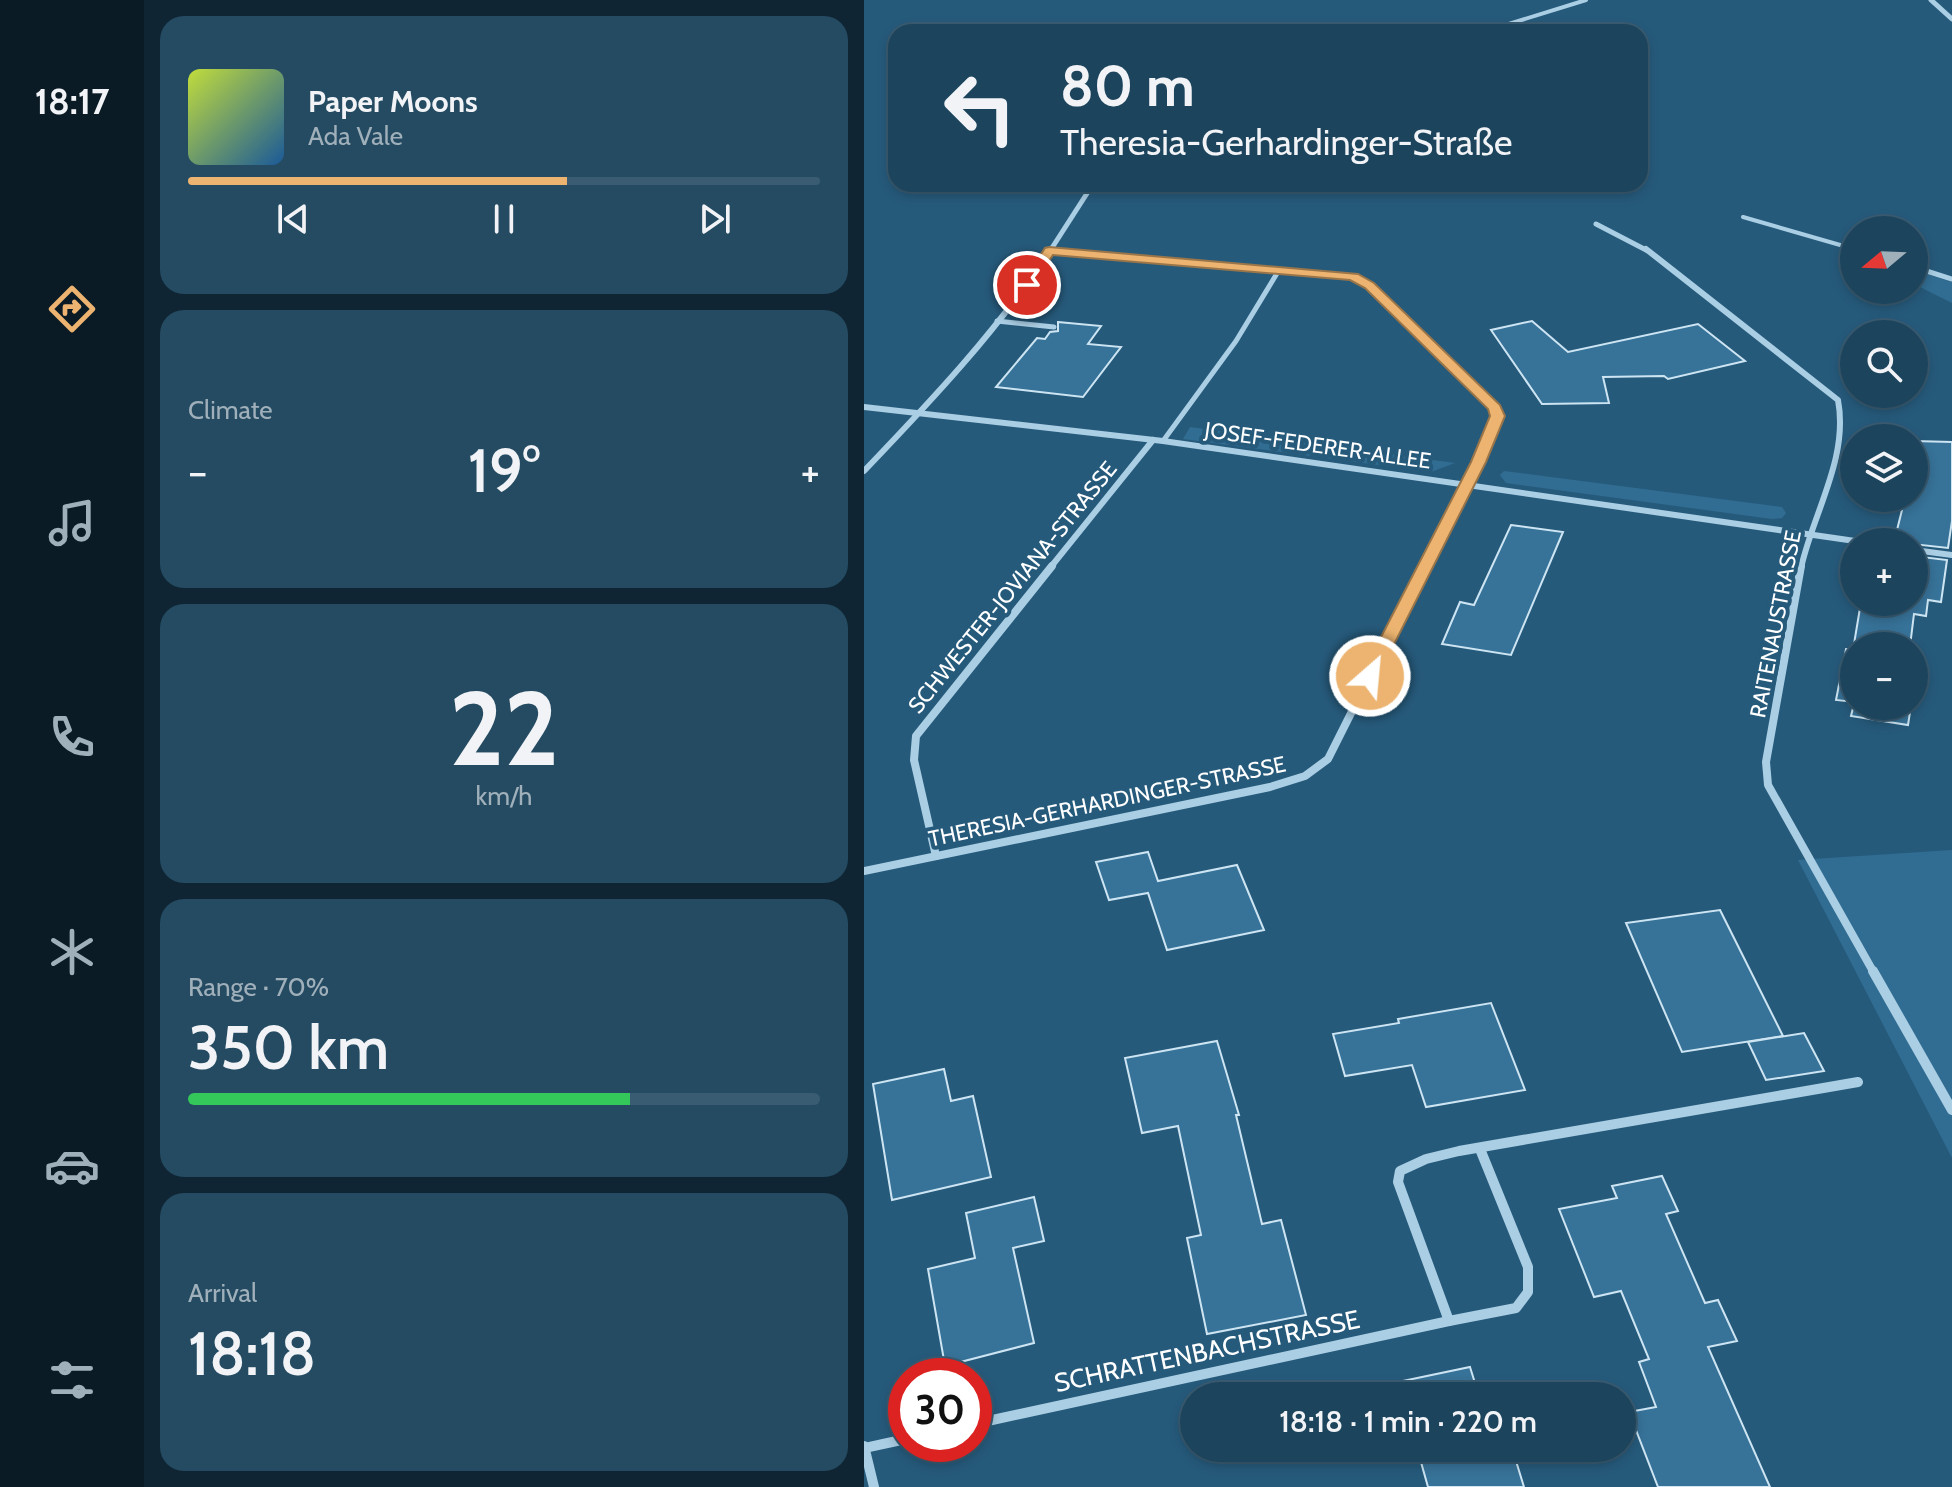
<!DOCTYPE html>
<meta charset="utf-8">
<style>
:root{--surface:#1c445c;--page:#254b62;--text:#f1f3f6;--muted:#a0b0bb;--line:#3a5c72;--accent:#ecb470}
body{margin:0;font-family:Cabin,sans-serif;background:var(--page);color:var(--text);height:100vh;display:flex;flex-direction:column;font-size:30px;white-space:nowrap}
*{box-sizing:border-box;margin:0}
p{font-size:26px;color:var(--muted)}
.icon{flex:none;width:44px;height:44px;fill:none;stroke:currentColor;stroke-width:2;stroke-linecap:round;stroke-linejoin:round}
.map{position:relative;flex:1;overflow:hidden}
.panel{display:flex;flex-direction:column;gap:16px;padding:16px;background:#0f2533;width:720px}
.panel>*{flex:none}
.banner{position:absolute;left:24px;top:24px;width:760px;height:168px;border-radius:24px;box-shadow:0 4px 12px #0003,0 0 0 2px var(--line);background:#1c445c;color:var(--text);overflow:hidden}
.needle{width:52px;rotate:251deg}
.fabs{position:absolute;left:976px;top:216px;display:grid;gap:16px}
.fabs a{display:grid;place-items:center;width:88px;height:88px;border-radius:50%;background:var(--surface);box-shadow:0 4px 12px #0003,0 0 0 2px var(--line);font-size:40px}
.speed{position:absolute;left:24px;top:1358px;display:flex;gap:16px;font-size:40px;font-weight:700;text-align:center}
.speed>*{display:grid;place-content:center;width:104px;height:104px;border-radius:50%;background:var(--surface);box-shadow:0 4px 12px #0003,0 0 0 2px var(--line);line-height:1}
.speed .limit{border:12px solid #d22;background:#fff;color:#111}
.pin{position:absolute;display:grid;place-items:center;width:68px;height:68px;color:#fff;margin:-34px;border:4px solid #fff;border-radius:50%;box-shadow:0 2px 8px #0007}
.me{position:absolute;width:88px;margin:-44px;rotate:27deg;stroke-linejoin:round;filter:drop-shadow(0 0 6px #0008)}
.turn{display:flex;align-items:center;gap:28px;height:168px;padding:0 40px;font-size:36px}
.turn .icon{width:104px;height:104px;stroke-width:2.5}
.turn b{display:block;font-size:56px;line-height:68px}
.big{font-size:60px;font-weight:600;line-height:1.1}
.panel .tile{flex:1;display:flex;flex-direction:column;justify-content:center;gap:12px;min-width:0;padding:0 28px;border-radius:24px;background:var(--page)}
.panel .dial{align-items:center;gap:0}
.dial b{font-size:104px;line-height:1}
.song{display:flex;align-items:center;gap:24px}
.cover{width:96px;height:96px;border-radius:12px;background:linear-gradient(135deg,hsl(70 70% 55%),hsl(210 70% 35%))}
.played{height:8px;border-radius:4px;background:linear-gradient(90deg,var(--accent) 60%,var(--line) 60%)}
.keys{display:flex;justify-content:space-around;direction:ltr}
.heat{display:flex;justify-content:space-between;align-items:center;font-size:44px;direction:ltr}
.charge{height:12px;border-radius:6px;background:linear-gradient(90deg,#34c759 70%,var(--line) 0)}
.trip{position:absolute;left:316px;top:1382px;width:456px;height:80px;border-radius:40px;background:var(--surface);box-shadow:0 4px 12px #0003,0 0 0 2px var(--line);font-weight:600;line-height:80px;text-align:center}
main{display:flex;flex:1;min-height:0}
.tabs{display:flex;flex-direction:column;width:144px;justify-content:space-around;align-items:center;background:#0b1b25;color:var(--muted)}
.tabs .icon{width:56px;height:56px}
.tabs .current{color:var(--accent)}
.tabs b{font-size:36px;color:var(--text)}
.map>svg:first-child{display:block}
.green{fill:#316d92}
.building{fill:#377298;stroke:#cde5f3;stroke-width:2}
.lines{fill:none;stroke-linecap:round;stroke-linejoin:round}
.service-far1{stroke:#aacee4;stroke-width:4}
.service{stroke:#aacee4;stroke-width:5}
.minor-far3{stroke:#aacee4;stroke-width:5}
.minor-far2{stroke:#aacee4;stroke-width:6}
.minor-far1{stroke:#aacee4;stroke-width:8}
.minor{stroke:#aacee4;stroke-width:10}
.route{fill:#ecb470;stroke:#997549;stroke-width:2}
.labels{text-anchor:middle;stroke-width:8;stroke-linejoin:round;paint-order:stroke}
.street-label{font-size:22px;fill:#fff;stroke:#265a7b}
.near-street-label{font-size:26px;fill:#fff;stroke:#265a7b}
</style>
<main>
<nav class="tabs">
<b>18:17</b>
<svg class="icon current" aria-label="directions" viewBox="0 0 24 24"><path d="M12 3l9 9-9 9-9-9zM9 14v-3h6M13 9l2 2-2 2"/></svg>
<svg class="icon" aria-label="music" viewBox="0 0 24 24"><path d="M9 18V5l10-2v13"/><circle cx="6" cy="18" r="3"/><circle cx="16" cy="16" r="3"/></svg>
<svg class="icon" aria-label="phone" viewBox="0 0 24 24"><path d="M5 4h4l2 5-3 2q2 4 5 5l2-3 5 2v4C11 20 4 13 5 4z"/></svg>
<svg class="icon" aria-label="climate" viewBox="0 0 24 24"><path d="M12 3v18M4 7l16 10M4 17L20 7"/></svg>
<svg class="icon" aria-label="car" viewBox="0 0 24 24"><path d="M5 17H2v-5l4-1 3-4h7l3 4 3 1v5h-3M9 17h6M6 11h13"/><circle cx="7" cy="17" r="2"/><circle cx="17" cy="17" r="2"/></svg>
<svg class="icon" aria-label="filters" viewBox="0 0 24 24"><path d="M4 7h16M4 17h16"/><circle cx="9" cy="7" r="2"/><circle cx="15" cy="17" r="2"/></svg>
</nav>
<section class="panel">
<div class="tile">
<div class="song"><i class="cover"></i><div><b>Paper Moons</b><p>Ada Vale</p></div></div>
<div class="played"></div>
<div class="keys"><svg class="icon" aria-label="previous" viewBox="0 0 24 24"><path d="M18 5L8 12l10 7zM5 5v14"/></svg><svg class="icon" aria-label="pause" viewBox="0 0 24 24"><path d="M8 5v14M16 5v14"/></svg><svg class="icon" aria-label="next" viewBox="0 0 24 24"><path d="M6 5l10 7-10 7zM19 5v14"/></svg></div>
</div>
<div class="tile"><p>Climate</p>
<div class="heat"><a>−</a><b class="big">19°</b><a>+</a></div>
</div>
<div class="tile dial"><b>22</b><p>km/h</p></div>
<div class="tile"><p>Range · 70%</p><b class="big">350 km</b><div class="charge"></div></div>
<div class="tile"><p>Arrival</p><b class="big">18:18</b></div>
</section>
<div class="map">
<svg width="1088" height="1487" viewBox="0 0 1088 1487">
<rect width="100%" height="100%" fill="#265a7b"/>
<!-- green -->
<g class="green">
<path d="M 1050,270 L 1088,282 L 1088,303 L 1050,284 Z"/>
<path d="M 326,427 L 591,463 L 567,472 L 319,439 Z"/>
<path d="M 640,471 L 918,507 L 922,513 L 918,518 L 908,519 L 642,483 L 636,475 Z"/>
<path d="M 1088,850 L 1088,1158 L 934,860 Z"/>
</g>
<!-- building -->
<g class="building">
<path d="M 668,321 L 704,352 L 834,324 L 881,361 L 804,379 L 800,376 L 739,377 L 745,403 L 678,404 L 627,330 Z"/>
<path d="M 194,322 L 237,326 L 224,344 L 257,347 L 219,397 L 132,387 L 173,338 L 181,339 L 186,332 L 194,331 Z"/>
<path d="M 1050,441 L 1088,442 L 1088,521 L 1084,548 L 1030,542 L 1041,498 L 1050,498 Z"/>
<path d="M 647,525 L 699,532 L 647,655 L 578,644 L 596,602 L 610,605 Z"/>
<path d="M 1050,556 L 1083,560 L 1077,602 L 1064,600 L 1062,616 L 1050,614 L 1046,646 L 990,646 L 990,702 L 972,700 L 982,649 L 989,650 L 997,602 L 1050,602 Z"/>
<path d="M 990,704 L 1047,706 L 1044,725 L 987,716 Z"/>
<path d="M 284,852 L 294,881 L 373,865 L 400,930 L 303,950 L 284,893 L 245,900 L 232,862 Z"/>
<path d="M 856,910 L 919,1036 L 818,1052 L 762,923 Z"/>
<path d="M 627,1003 L 661,1090 L 562,1107 L 548,1065 L 481,1076 L 469,1034 L 535,1023 L 534,1019 Z"/>
<path d="M 940,1033 L 960,1071 L 902,1080 L 884,1042 Z"/>
<path d="M 353,1041 L 375,1115 L 372,1115 L 398,1224 L 417,1220 L 442,1315 L 343,1334 L 323,1238 L 337,1235 L 314,1126 L 278,1133 L 261,1058 Z"/>
<path d="M 80,1069 L 87,1101 L 109,1096 L 127,1177 L 28,1200 L 9,1084 Z"/>
<path d="M 798,1176 L 814,1211 L 802,1214 L 841,1303 L 854,1300 L 873,1341 L 844,1347 L 906,1487 L 794,1487 L 765,1412 L 792,1407 L 775,1362 L 785,1359 L 757,1291 L 730,1297 L 695,1209 L 753,1198 L 748,1186 Z"/>
<path d="M 170,1197 L 180,1241 L 149,1248 L 170,1343 L 81,1366 L 64,1269 L 111,1258 L 102,1213 Z"/>
<path d="M 606,1367 L 615,1396 L 538,1396 L 534,1382 Z"/>
<path d="M 553,1448 L 648,1448 L 660,1487 L 564,1487 Z"/>
</g>
<g class="lines">
<!-- service-far1 -->
<g class="service-far1">
<path d="M 619,32 L 722,0"/>
<path d="M 879,217 L 990,249"/>
</g>
<!-- service -->
<g class="service">
<path d="M 1050,267 L 1088,279"/>
<path d="M 133,321 L 190,327"/>
<path d="M 299,441 L 372,341 L 415,270"/>
</g>
<!-- minor-far3 -->
<g class="minor-far3">
<path d="M 1067,0 L 1088,19"/>
<path d="M 732,224 L 784,251"/>
<path d="M 186,251 L 229,184"/>
</g>
<!-- minor-far2 -->
<g class="minor-far2">
<path d="M 782,249 L 974,400 C 985,458 949,513 937,568"/>
<path d="M 185,251 L 489,277 L 505,286 L 630,408 L 633,416 L 614,462 L 560,568"/>
<path d="M 0,407 L 299,441 L 998,542"/>
<path d="M 0,471 C 67,401 134,330 187,249"/>
<path d="M 1050,550 L 1088,555"/>
<path d="M 186,568 L 289,440"/>
</g>
<!-- minor-far1 -->
<g class="minor-far1">
<path d="M 937,566 L 902,762 L 904,785 L 1010,973"/>
<path d="M 72,856 L 50,760 L 52,736 L 188,566"/>
<path d="M 0,871 L 406,787 L 441,776 L 464,759 L 561,566"/>
</g>
<!-- minor -->
<g class="minor">
<path d="M 1009,971 L 1088,1110"/>
<path d="M 616,1149 L 664,1267 L 664,1292 L 652,1308 L 585,1321 L 534,1182 L 536,1171 L 562,1159 L 595,1151 L 994,1082"/>
<path d="M 110,1424 L 585,1321"/>
<path d="M 0,1446 L 10,1487"/>
<path d="M 0,1448 L 42,1439"/>
</g>
</g>
<!-- route -->
<path class="route" d="M 185,247 L 494,274 L 510,283 L 636,405 L 641,416 L 622,462 L 512,680 L 500,680 L 497,676 L 607,462 L 626,416 L 624,409 L 501,288 L 486,280 L 189,255 L 168,288 L 158,288 L 156,285 L 181,248 Z"/>
<g class="labels">
<!-- street labels -->
<g class="street-label">
<text transform="translate(454 445) rotate(8)" y="8">JOSEF-FEDERER-ALLEE</text>
<text transform="translate(148 587) rotate(-51)" y="8">SCHWESTER-JOVIANA-STRASSE</text>
<text transform="translate(911 624) rotate(-79)" y="8">RAITENAUSTRASSE</text>
<text transform="translate(243 801) rotate(-12)" y="8">THERESIA-GERHARDINGER-STRASSE</text>
</g>
<!-- near-street labels -->
<g class="near-street-label">
<text transform="translate(343 1351) rotate(-12)" y="9">SCHRATTENBACHSTRASSE</text>
</g>
</g>
</svg>
<div class="fabs">
<a><svg class="needle" viewBox="-14 -14 28 28"><path d="M0-13l5 13h-10z" fill="#e53935"/><path d="M0 13l5-13h-10z" fill="#a0b0bb"/></svg></a>
<a><svg class="icon" aria-label="search" viewBox="0 0 24 24"><circle cx="10" cy="10" r="6"/><path d="M15 15l6 6"/></svg></a>
<a><svg class="icon" aria-label="layers" viewBox="0 0 24 24"><path d="M12 4l9 5-9 5-9-5zM3 14l9 5 9-5"/></svg></a>
<a>+</a>
<a>−</a>
</div>
<div class="speed"><div class="limit">30</div></div>
<div class="pin" style="left:163px;top:285px;background:#d93025"><svg class="icon" aria-label="arrive" viewBox="0 0 24 24"><path d="M6 21V4h12l-3 4 3 4H6"/></svg></div>
<svg class="me" style="left:506px;top:676px" viewBox="-20 -20 40 40"><circle r="17" fill="#ecb470" stroke="#fff" stroke-width="3"/><path d="M0-11L8 9 0 5-8 9z" fill="#fff"/></svg>
<div class="trip">18:18 · 1 min · 220 m</div>
<div class="banner">
<div class="turn"><svg class="icon" aria-label="left" viewBox="0 0 24 24"><path d="M17 20v-9H6M10 6l-5 5 5 5"/></svg><div><b>80 m</b>Theresia-Gerhardinger-Straße</div></div>
</div>
</div>
</main>
